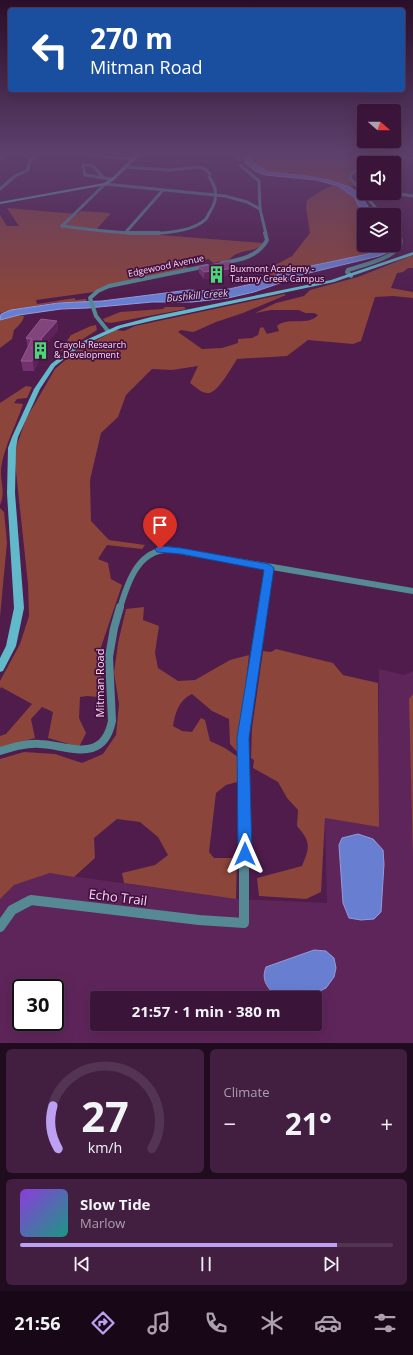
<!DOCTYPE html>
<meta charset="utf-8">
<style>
:root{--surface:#3b1539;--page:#421e41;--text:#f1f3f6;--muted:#ac9fae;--line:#543453;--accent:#bca0f2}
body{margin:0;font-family:"Open Sans",sans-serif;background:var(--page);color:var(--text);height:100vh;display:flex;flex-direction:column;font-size:15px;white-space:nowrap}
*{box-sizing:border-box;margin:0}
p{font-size:13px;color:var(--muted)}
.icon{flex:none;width:22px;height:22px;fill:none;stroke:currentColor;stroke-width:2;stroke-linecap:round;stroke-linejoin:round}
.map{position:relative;height:1043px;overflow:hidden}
.side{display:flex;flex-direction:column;gap:6px;padding:6px;background:#200c1f;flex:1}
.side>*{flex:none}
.top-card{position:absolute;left:8px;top:8px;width:397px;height:84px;border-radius:4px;box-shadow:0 4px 16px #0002,0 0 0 1px var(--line);background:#1a4fa0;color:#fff;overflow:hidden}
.needle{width:26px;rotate:110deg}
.tools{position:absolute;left:357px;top:104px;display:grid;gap:8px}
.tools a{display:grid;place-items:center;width:44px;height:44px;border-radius:4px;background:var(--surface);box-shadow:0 4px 16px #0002,0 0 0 1px var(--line);font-size:20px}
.speed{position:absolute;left:12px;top:979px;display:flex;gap:8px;font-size:20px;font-weight:700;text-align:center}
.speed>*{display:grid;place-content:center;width:52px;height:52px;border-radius:50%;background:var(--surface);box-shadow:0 4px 16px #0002,0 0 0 1px var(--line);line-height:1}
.speed .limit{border:2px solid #111;border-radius:6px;background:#fff;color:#111}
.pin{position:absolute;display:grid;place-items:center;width:34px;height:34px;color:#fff;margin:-41px -17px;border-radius:50% 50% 50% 0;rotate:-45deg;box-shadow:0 0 4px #0007}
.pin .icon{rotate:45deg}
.me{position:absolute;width:44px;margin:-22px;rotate:0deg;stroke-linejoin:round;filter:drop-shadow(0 0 3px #0008)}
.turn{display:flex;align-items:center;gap:14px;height:84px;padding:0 16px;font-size:18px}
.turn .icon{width:52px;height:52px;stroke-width:2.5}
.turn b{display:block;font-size:28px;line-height:34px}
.big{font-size:30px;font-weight:700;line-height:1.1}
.side .card{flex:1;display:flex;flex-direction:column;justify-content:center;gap:6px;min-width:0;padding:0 14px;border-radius:6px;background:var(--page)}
.side .dial{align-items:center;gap:0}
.dial svg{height:104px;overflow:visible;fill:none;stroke:var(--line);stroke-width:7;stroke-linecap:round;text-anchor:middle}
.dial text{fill:var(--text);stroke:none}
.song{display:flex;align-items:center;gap:12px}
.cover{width:48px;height:48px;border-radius:6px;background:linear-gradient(135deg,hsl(270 70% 55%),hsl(170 70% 35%))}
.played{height:4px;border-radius:2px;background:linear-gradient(90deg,var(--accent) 85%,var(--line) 85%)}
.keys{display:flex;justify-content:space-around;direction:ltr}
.heat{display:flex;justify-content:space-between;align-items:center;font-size:22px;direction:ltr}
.side .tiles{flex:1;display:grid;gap:6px;grid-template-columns:1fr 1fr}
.card:last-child{grid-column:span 2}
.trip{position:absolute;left:90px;top:991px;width:232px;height:40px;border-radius:4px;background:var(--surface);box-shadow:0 4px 16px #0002,0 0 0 1px var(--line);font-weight:700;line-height:40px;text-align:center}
.dock{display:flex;height:64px;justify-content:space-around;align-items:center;background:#180817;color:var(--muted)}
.dock .icon{width:28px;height:28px}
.dock .current{color:var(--accent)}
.dock b{font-size:18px;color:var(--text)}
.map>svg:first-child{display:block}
.built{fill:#5e255a;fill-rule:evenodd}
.green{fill:#8b453a}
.water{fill:#687fd1;stroke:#949adc}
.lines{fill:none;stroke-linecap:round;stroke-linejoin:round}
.minor-far4{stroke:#558993;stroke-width:3}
.minor-far3{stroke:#558993;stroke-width:4}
.minor-far2{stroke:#558993;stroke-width:6}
.minor-far1{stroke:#558993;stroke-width:8}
.minor{stroke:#558993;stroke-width:10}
.secondary{fill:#62b9c9;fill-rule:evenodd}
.wall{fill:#73326f}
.shaded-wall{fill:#5f215b}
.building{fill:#81447d;stroke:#945b90}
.route{fill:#1a73e8;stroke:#114b97}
.labels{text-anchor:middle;stroke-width:3.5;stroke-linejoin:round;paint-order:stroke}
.far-street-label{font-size:9px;fill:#f9d9f4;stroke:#441141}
.far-poi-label{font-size:9px;fill:#f9d9f4;stroke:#441141;text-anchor:start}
.far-water-label{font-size:10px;font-style:italic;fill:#cfd7ed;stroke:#441141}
.street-label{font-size:11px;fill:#f9d9f4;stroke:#441141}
.near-street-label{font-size:13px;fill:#f9d9f4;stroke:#441141}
</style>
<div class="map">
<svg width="413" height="1043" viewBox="0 0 413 1043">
<rect width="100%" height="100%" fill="#4f1c4c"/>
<!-- built -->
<path class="built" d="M 379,669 L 404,675 L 413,671 L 413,1043 L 0,1043 L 0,899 L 14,885 L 50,873 L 236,899 L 327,903 L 325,818 L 379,827 ZM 21,988 L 55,988 L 55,1022 L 21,1022 ZM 97,998 L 315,998 L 315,1024 L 97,1024 Z"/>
<!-- green -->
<g class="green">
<path d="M 254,155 L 378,155 L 350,173 L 348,178 L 355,185 L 349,187 L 328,180 L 307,176 L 268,172 L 253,163 L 251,159 Z"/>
<path d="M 334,185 L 348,192 L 356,200 L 364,216 L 364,245 L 381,245 L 368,254 L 287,271 L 269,277 L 268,269 L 292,256 L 310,233 L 306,207 L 307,200 L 324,189 Z"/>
<path d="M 7,208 L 77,214 L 81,211 L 111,213 L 96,230 L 262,243 L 262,245 C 253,253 238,249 230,259 L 213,263 L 209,259 L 184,264 L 188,268 L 94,292 L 36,300 L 37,304 L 75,298 L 75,300 L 86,299 L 87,302 L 58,302 L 12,310 L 0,313 L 0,215 L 7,226 L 19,226 Z"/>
<path d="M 413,255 L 413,268 L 408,268 L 403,272 L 397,273 L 391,288 L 413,292 L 413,298 L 393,296 L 375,297 L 361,341 L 353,344 L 308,340 L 287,356 L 237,359 C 232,367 218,392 209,393 C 202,394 196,387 190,383 L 198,366 L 172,370 L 152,369 L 126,395 L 118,417 L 101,433 L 90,480 L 91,521 L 109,540 L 145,545 L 142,549 L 107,545 L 98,559 L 108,563 L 111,579 L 122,585 L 101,647 L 101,690 L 105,707 L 98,697 L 87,696 L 80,697 L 79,718 L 86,733 L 79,747 L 48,738 L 53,712 L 42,707 L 31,719 L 35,738 L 0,748 L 0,736 L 6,734 L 32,704 L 1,687 L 0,689 L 0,681 L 20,644 L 29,616 L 28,584 L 14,453 L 26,419 L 55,369 L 77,350 L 116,330 L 124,331 L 135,326 L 284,294 L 286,295 L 243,313 L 216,322 L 196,331 L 193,332 L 181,330 L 178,332 L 202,349 L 222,348 L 238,343 L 238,339 L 252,338 L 258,335 L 260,328 L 263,327 L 267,334 L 279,331 L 277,326 C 288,316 308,327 318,315 L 314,313 L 305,313 L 299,310 L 271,310 L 255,313 L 276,303 L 304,296 L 310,290 L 358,277 Z"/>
<path d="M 165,307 L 184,307 L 186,309 L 111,323 L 105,322 L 103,319 L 120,312 L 163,309 Z"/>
<path d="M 17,315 L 24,316 C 23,322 18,326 14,330 L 12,339 L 0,348 L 0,320 Z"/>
<path d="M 96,325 L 97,330 L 64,351 L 60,351 L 71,335 L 91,326 Z"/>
<path d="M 26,386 L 32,387 L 27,398 L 17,399 L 14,403 L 23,404 C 16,426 4,446 1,469 C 0,481 6,493 0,505 L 0,403 Z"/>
<path d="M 0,508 L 4,512 L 7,542 L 0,617 Z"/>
<path d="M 144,607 L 143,620 L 159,626 L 155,653 L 158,668 L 178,681 L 195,680 L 230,660 L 249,655 L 238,753 L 230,744 L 229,719 L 212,711 L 192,694 C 179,700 175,713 173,726 L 182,731 L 192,732 L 201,718 L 205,720 L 210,741 L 225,748 L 238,757 L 237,782 L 226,785 L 216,793 L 209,852 L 214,858 L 237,858 L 236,899 L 124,883 L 122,873 L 155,865 L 168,855 L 158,837 L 140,822 L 117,819 L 94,838 L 95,858 L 74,877 L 50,873 L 14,885 L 0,899 L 0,759 L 24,752 L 55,754 L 82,763 L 103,754 L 116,735 L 119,704 L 114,673 L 118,643 L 126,609 Z"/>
<path d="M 276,649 L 333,663 L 343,675 L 378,683 L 379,827 L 325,818 L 321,892 L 306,899 L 259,896 L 257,878 L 302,866 C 310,847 311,842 297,826 L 298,810 L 287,798 L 278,782 L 253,768 L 254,760 L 251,758 L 252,728 L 263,651 L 271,652 Z"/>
<path d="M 413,694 L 413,859 L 409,699 Z"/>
</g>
<!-- water -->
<g class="water">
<path d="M 247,155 L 254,155 L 251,159 L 253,163 L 268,172 L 307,176 L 328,180 L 350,187 L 359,193 L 374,215 L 364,215 L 364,216 L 354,197 L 338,186 L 316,180 L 265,175 L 255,171 L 245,163 L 244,159 Z"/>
<path d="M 394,236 C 399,247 388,253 379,256 L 309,273 L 254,292 L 228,298 L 192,302 L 152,302 L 88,308 L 61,309 L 19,315 L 0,320 L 1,314 L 11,310 L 58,303 L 102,301 L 189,290 L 206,291 L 229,289 L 256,283 L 287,271 L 368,254 L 381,245 L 394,245 Z"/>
<path d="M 358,834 L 373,839 L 383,850 L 384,864 L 381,912 L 374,919 L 361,920 L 349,918 L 343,903 L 339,845 L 342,838 Z"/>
<path d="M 314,950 L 326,951 L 334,958 L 336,968 L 334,977 L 326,988 L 305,998 L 276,996 C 267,987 261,980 266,967 Z"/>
</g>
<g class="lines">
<!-- minor-far4 -->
<g class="minor-far4">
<path d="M 23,155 L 33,159"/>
<path d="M 86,155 L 135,159"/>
<path d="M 380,156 L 413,158"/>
<path d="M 0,159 L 5,156"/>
<path d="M 238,159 L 240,155"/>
<path d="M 369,163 L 381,155"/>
<path d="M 83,165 L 92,165 L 104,178 L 85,175 Z"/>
<path d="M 240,165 L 259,181 L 260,209 L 266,234"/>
<path d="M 364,166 L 351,174 L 350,178 L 382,215"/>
<path d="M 125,167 L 169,170 L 200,167 L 205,169 L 210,174"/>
<path d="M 104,178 L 113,179"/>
<path d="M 0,189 L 15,176 L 28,170 L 29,163 L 37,155"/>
<path d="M 392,193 L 413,196"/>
<path d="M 62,226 L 105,184 L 225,196 L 247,202 L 260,209"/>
<path d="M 62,226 C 95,230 180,244 206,219 C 208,216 210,211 212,208 C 218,198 216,186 209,177"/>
<path d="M 394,229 L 399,234"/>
<path d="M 126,232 L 163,190"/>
</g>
<!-- minor-far3 -->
<g class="minor-far3">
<path d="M 128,233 L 159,233"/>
<path d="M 222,263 C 239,260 258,257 267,240 L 265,233"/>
<path d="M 351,276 L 347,272 L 348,270 C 362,265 413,255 398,233"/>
<path d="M 108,331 L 96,316 L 90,298 L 98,291 L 109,286 L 207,266"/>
</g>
<!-- minor-far2 -->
<g class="minor-far2">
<path d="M 120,608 C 128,581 139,547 173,550 L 413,591"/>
<path d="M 263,608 L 269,567"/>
</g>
<!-- minor-far1 -->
<g class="minor-far1">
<path d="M 0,751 C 13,747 26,743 40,744 C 68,745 103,765 112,721 L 109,657 L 114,628 L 120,607"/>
<path d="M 244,801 L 243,738 L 263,607"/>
</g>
<!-- minor -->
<path class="minor" d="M 0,927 L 12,910 L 31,900 L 199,920 L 244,923 L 244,800"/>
<!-- secondary -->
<g class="secondary">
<path d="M 135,155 L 140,155 L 114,180 L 106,185 L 0,204 L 0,202 L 104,183 L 112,178 Z"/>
<path d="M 413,252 L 413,255 L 334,282 L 151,321 L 121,328 L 81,346 L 55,366 L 40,389 L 18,437 L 16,448 L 15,493 L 24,608 L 16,646 L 3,671 L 0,672 L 0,658 L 6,646 L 14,608 L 7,493 L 8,448 L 12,437 L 34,389 L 51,364 L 77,344 L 117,326 L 151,317 L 331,280 Z"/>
</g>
</g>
<!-- wall -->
<g class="wall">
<path d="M 199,267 L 236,274 L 204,279 L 199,273 Z"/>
<path d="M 57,321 L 58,330 L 44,347 L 44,349 L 39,353 L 40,359 L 34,371 L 23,371 L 21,361 L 28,348 L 26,338 Z"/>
</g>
<!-- shaded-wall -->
<g class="shaded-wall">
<path d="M 236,268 L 236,274 L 204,279 L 204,272 Z"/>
<path d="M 57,321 L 58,330 L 44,347 L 44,349 L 39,353 L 40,359 L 34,371 L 31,348 L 41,339 Z"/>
</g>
<!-- building -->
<g class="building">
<path d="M 229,261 L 236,268 L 204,272 L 199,267 Z"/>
<path d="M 41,319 L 57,321 L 41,339 L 42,340 L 31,348 L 38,349 L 32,361 L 21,361 L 32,339 L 26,338 Z"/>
</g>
<!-- sky -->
<linearGradient id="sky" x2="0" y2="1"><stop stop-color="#2b0f2a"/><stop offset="0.51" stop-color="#5d406c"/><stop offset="1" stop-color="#5d406c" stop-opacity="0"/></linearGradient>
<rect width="413" height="301" fill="url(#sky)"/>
<!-- route -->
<path class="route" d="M 160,546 L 181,548 L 269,564 L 274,568 L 249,738 L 252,854 L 250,859 L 245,861 L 240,859 L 238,854 L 237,738 L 264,570 L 181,554 L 157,552 L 155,549 L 157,547 Z"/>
<!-- icons -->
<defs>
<symbol id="building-bare" viewBox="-9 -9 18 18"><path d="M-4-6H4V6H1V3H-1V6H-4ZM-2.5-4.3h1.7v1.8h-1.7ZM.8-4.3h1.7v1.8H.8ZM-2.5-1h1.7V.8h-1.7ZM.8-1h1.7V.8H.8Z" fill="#49d778" stroke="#441141" stroke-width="2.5" paint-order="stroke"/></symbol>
</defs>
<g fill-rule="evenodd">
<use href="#building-bare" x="204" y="262" width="25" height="25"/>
<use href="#building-bare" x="28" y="338" width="25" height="25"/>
</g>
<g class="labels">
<!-- far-street labels -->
<g class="far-street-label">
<text transform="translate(166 266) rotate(-12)" y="3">Edgewood Avenue</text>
</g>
<!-- far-poi labels -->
<g class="far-poi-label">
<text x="230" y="272">Buxmont Academy -<tspan x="230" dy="10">Tatamy Creek Campus</tspan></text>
<text x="54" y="348">Crayola Research<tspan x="54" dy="10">&amp; Development</tspan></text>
</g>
<!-- far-water labels -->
<g class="far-water-label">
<text transform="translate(197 295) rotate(-5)" y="4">Bushkill Creek</text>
</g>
<!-- street labels -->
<g class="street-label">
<text transform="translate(100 683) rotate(-90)" y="4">Mitman Road</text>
</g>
<!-- near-street labels -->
<g class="near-street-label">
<text transform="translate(118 897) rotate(7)" y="5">Echo Trail</text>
</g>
</g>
</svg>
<div class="tools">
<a><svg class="needle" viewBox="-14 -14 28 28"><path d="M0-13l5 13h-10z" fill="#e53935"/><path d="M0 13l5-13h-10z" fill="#ac9fae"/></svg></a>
<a><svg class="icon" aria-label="sound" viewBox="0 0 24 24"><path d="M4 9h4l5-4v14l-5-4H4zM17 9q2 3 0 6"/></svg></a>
<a><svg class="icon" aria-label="layers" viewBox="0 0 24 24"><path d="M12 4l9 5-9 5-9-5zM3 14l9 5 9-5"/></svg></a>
</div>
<div class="speed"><div class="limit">30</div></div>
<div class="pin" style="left:160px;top:549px;background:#d93025"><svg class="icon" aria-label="arrive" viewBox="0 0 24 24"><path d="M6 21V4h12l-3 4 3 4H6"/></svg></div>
<svg class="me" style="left:245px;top:854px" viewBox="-20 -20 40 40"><path d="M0-17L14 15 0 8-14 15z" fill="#1a73e8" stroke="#fff" stroke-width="4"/></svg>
<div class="trip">21:57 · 1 min · 380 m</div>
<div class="top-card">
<div class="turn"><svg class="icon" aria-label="left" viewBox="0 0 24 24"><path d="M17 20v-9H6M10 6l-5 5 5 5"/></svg><div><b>270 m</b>Mitman Road</div></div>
</div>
</div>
<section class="side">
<div class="tiles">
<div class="card dial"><svg viewBox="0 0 100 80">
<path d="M14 69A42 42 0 1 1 86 69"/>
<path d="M14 69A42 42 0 0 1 10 36" stroke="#bca0f2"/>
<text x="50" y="56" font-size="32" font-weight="700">27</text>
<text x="50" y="72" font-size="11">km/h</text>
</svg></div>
<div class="card"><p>Climate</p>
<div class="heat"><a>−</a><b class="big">21°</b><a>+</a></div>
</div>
<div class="card">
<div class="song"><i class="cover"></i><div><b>Slow Tide</b><p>Marlow</p></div></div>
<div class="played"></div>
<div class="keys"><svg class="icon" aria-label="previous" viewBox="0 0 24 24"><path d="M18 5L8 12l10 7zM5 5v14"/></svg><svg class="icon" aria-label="pause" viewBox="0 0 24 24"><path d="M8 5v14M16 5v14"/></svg><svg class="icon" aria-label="next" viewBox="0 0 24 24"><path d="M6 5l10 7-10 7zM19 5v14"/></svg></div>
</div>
</div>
</section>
<nav class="dock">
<b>21:56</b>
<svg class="icon current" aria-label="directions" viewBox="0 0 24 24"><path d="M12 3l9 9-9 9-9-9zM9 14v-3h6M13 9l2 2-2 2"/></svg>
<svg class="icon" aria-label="music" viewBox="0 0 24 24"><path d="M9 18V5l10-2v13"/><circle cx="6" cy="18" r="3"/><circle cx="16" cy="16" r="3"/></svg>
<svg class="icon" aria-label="phone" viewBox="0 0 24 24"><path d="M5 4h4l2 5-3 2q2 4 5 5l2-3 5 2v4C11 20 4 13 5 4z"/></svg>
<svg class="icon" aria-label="climate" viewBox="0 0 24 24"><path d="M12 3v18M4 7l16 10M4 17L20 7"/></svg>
<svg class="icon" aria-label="car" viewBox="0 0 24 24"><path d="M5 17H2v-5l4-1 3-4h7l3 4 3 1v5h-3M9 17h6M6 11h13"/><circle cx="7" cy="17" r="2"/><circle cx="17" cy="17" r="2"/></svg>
<svg class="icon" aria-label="filters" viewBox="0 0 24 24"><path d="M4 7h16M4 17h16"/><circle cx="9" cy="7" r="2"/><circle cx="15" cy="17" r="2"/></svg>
</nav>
